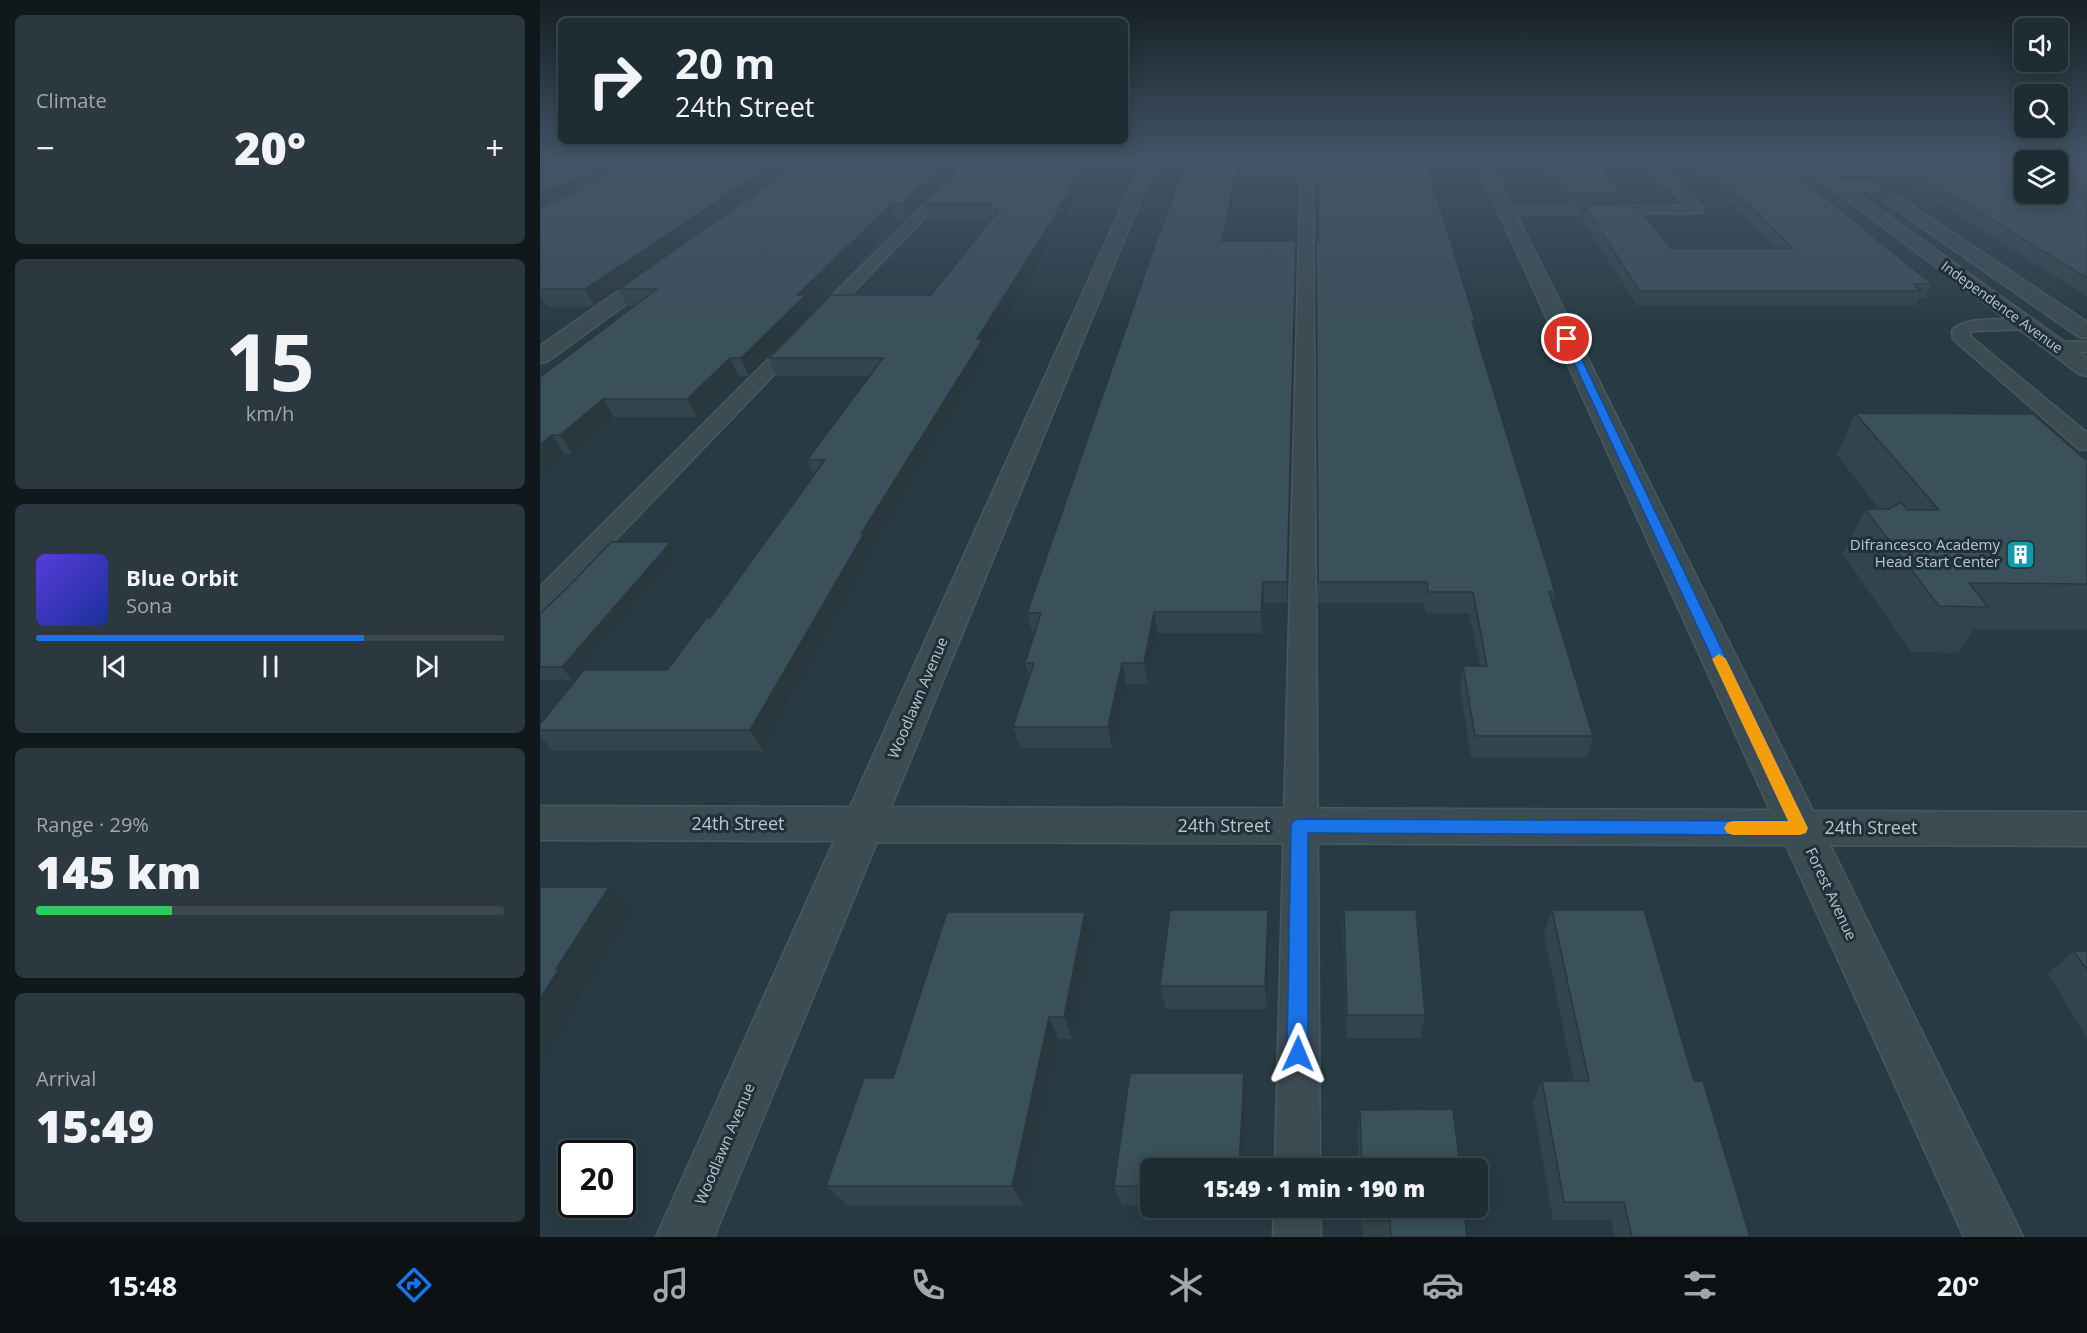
<!DOCTYPE html>
<meta charset="utf-8">
<style>
:root{--surface:#1e2c33;--page:#2b383f;--text:#f1f3f6;--muted:#a1a7ac;--line:#3c484e;--accent:#1a73e8}
body{margin:0;font-family:"Open Sans",sans-serif;background:var(--page);color:var(--text);height:100vh;display:flex;flex-direction:column;font-size:22px;white-space:nowrap}
*{box-sizing:border-box;margin:0}
p{font-size:20px;color:var(--muted)}
.icon{flex:none;width:33px;height:33px;fill:none;stroke:currentColor;stroke-width:2;stroke-linecap:round;stroke-linejoin:round}
.map{position:relative;flex:1;overflow:hidden}
.details{display:flex;flex-direction:column;gap:15px;padding:15px;background:#10181c;width:540px}
.details>*{flex:none}
.guide{position:absolute;left:18px;top:18px;width:570px;height:126px;border-radius:9px;box-shadow:0 3px 15px #0003,0 0 0 2px var(--line);background:#1e2c33;color:var(--text);overflow:hidden}
.fabs{position:absolute;left:1474px;top:18px;display:grid;gap:12px}
.fabs a{display:grid;place-items:center;width:54px;height:54px;border-radius:9px;background:var(--surface);box-shadow:0 3px 15px #0003,0 0 0 2px var(--line);font-size:30px}
.speed{position:absolute;left:18px;top:1140px;display:flex;gap:12px;font-size:30px;font-weight:700;text-align:center}
.speed>*{display:grid;place-content:center;width:78px;height:78px;border-radius:50%;background:var(--surface);box-shadow:0 3px 15px #0003,0 0 0 2px var(--line);line-height:1}
.speed .limit{border:3px solid #111;border-radius:9px;background:#fff;color:#111}
.pin{position:absolute;display:grid;place-items:center;width:51px;height:51px;color:#fff;margin:-26px;border:3px solid #fff;border-radius:50%;box-shadow:0 2px 6px #0007}
.me{position:absolute;width:66px;margin:-33px;rotate:1deg;stroke-linejoin:round;filter:drop-shadow(0 0 4px #0008)}
.turn{display:flex;align-items:center;gap:21px;height:126px;padding:0 18px;font-size:27px}
.turn .icon{width:78px;height:78px;stroke-width:2.5}
.turn b{display:block;font-size:42px;line-height:51px}
.big{font-size:45px;font-weight:800;line-height:1.1}
.details .card{flex:1;display:flex;flex-direction:column;justify-content:center;gap:9px;min-width:0;padding:0 21px;border-radius:9px;background:var(--page)}
.details .dial{align-items:center;gap:0}
.dial b{font-size:78px;line-height:1}
.song{display:flex;align-items:center;gap:18px}
.cover{width:72px;height:72px;border-radius:9px;background:linear-gradient(135deg,hsl(250 70% 55%),hsl(230 70% 35%))}
.played{height:6px;border-radius:3px;background:linear-gradient(90deg,var(--accent) 70%,var(--line) 70%)}
.keys{display:flex;justify-content:space-around;direction:ltr}
.heat{display:flex;justify-content:space-between;align-items:center;font-size:33px;direction:ltr}
.charge{height:9px;border-radius:4px;background:linear-gradient(90deg,#34c759 29%,var(--line) 0)}
.trip{position:absolute;left:600px;top:1158px;width:348px;height:60px;border-radius:9px;background:var(--surface);box-shadow:0 3px 15px #0003,0 0 0 2px var(--line);font-weight:800;line-height:60px;text-align:center}
.menu{display:flex;height:96px;justify-content:space-around;align-items:center;background:#0c1214;color:var(--muted)}
.menu .icon{width:42px;height:42px}
.menu .selected{color:var(--accent)}
.menu b{font-size:27px;color:var(--text)}
main{display:flex;flex:1;min-height:0}
.map>svg:first-child{display:block}
.lines{fill:none;stroke-linecap:round;stroke-linejoin:round}
.service-casing{stroke:#495860;stroke-width:3}
.minor-casing{stroke:#495860;stroke-width:3}
.service{fill:#3c4c53;fill-rule:evenodd}
.minor{fill:#3c4c53;fill-rule:evenodd}
.wall{fill:#32454d;fill-rule:evenodd}
.shaded-wall{fill:#29383f}
.building{fill:#3a505a;stroke:#29383f;stroke-width:1.5}
.route{fill:#1a73e8;stroke:#114b97;stroke-width:1.5}
.slow{fill:#f59e0b}
.labels{text-anchor:middle;stroke-width:6;stroke-linejoin:round;paint-order:stroke}
.far-street-label{font-size:14px;fill:#bac6cd;stroke:#213139}
.poi-label{font-size:15px;fill:#bac6cd;stroke:#213139;text-anchor:end}
.street-label{font-size:15px;fill:#bac6cd;stroke:#213139}
.near-street-label{font-size:18px;fill:#bac6cd;stroke:#213139}
</style>
<main>
<section class="details">
<div class="card"><p>Climate</p>
<div class="heat"><a>−</a><b class="big">20°</b><a>+</a></div>
</div>
<div class="card dial"><b>15</b><p>km/h</p></div>
<div class="card">
<div class="song"><i class="cover"></i><div><b>Blue Orbit</b><p>Sona</p></div></div>
<div class="played"></div>
<div class="keys"><svg class="icon" aria-label="previous" viewBox="0 0 24 24"><path d="M18 5L8 12l10 7zM5 5v14"/></svg><svg class="icon" aria-label="pause" viewBox="0 0 24 24"><path d="M8 5v14M16 5v14"/></svg><svg class="icon" aria-label="next" viewBox="0 0 24 24"><path d="M6 5l10 7-10 7zM19 5v14"/></svg></div>
</div>
<div class="card"><p>Range · 29%</p><b class="big">145 km</b><div class="charge"></div></div>
<div class="card"><p>Arrival</p><b class="big">15:49</b></div>
</section>
<div class="map">
<svg width="1547" height="1237" viewBox="0 0 1547 1237">
<rect width="100%" height="100%" fill="#283b44"/>
<g class="lines">
<defs>
<g id="service">
<path d="M 428,160 L 440,160 L 9,609 L 0,612 L 0,587 Z"/>
<path d="M 761,160 L 773,160 L 780,1168 L 735,1168 Z"/>
<path d="M 1102,160 L 1114,160 L 1162,207 L 1164,210 L 1162,213 L 967,215 L 960,211 L 967,207 L 1146,206 Z"/>
<path d="M 1299,183 L 1334,183 L 1340,187 L 1334,191 L 1294,190 L 1293,187 Z"/>
<path d="M 1487,320 L 1493,321 L 1496,325 L 1493,329 L 1434,331 L 1430,333 L 1431,337 L 1547,433 L 1547,450 L 1539,449 L 1413,339 L 1412,331 C 1424,315 1468,320 1487,320 Z"/>
<path d="M 1516,341 L 1547,342 L 1547,352 L 1510,350 L 1507,346 L 1510,342 Z"/>
<path d="M 734,1208 L 780,1208 L 781,1237 L 733,1237 Z"/>
</g>
<g id="minor">
<path d="M 603,160 L 617,160 L 351,807 L 1230,810 L 935,160 L 949,160 L 1273,811 L 1547,812 L 1547,846 L 1290,845 L 1483,1237 L 1424,1237 L 1246,845 L 337,842 L 174,1237 L 116,1237 L 294,841 L 0,840 L 0,806 L 310,807 Z"/>
<path d="M 1254,160 L 1270,160 L 1547,358 L 1547,376 L 1539,374 Z"/>
<path d="M 1353,195 L 1359,197 L 1547,322 L 1547,338 L 1539,337 L 1347,203 L 1345,200 Z"/>
<path d="M 118,266 L 125,268 L 128,272 L 125,276 L 8,361 L 0,363 L 0,346 L 111,268 Z"/>
</g>
</defs>
<!-- service casing -->
<use href="#service" class="service-casing"/>
<!-- minor casing -->
<use href="#minor" class="minor-casing"/>
<!-- service -->
<use href="#service" class="service"/>
<!-- minor -->
<use href="#minor" class="minor"/>
</g>
<!-- wall -->
<g class="wall">
<path d="M 0,160 L 54,306 L 7,306 L 0,310 Z"/>
<path d="M 264,160 L 425,160 L 366,219 L 356,219 L 270,306 L 272,312 L 209,376 L 198,376 L 157,417 L 74,417 L 32,454 L 24,454 L 0,475 L 0,377 L 95,306 L 87,306 L 79,289 Z"/>
<path d="M 427,160 L 519,229 L 446,349 L 447,356 L 331,551 L 332,554 L 223,751 L 13,751 L 0,736 L 0,724 L 127,670 L 170,618 L 274,476 L 267,460 L 330,376 L 236,376 L 229,358 L 391,295 L 449,222 L 448,219 L 387,219 L 383,204 Z"/>
<path d="M 647,160 L 759,160 L 758,183 L 698,183 L 686,241 L 756,241 L 747,603 L 724,603 L 722,633 L 618,633 L 608,684 L 586,684 L 572,748 L 480,748 L 473,727 L 489,677 L 485,663 L 494,634 L 493,634 L 487,613 Z"/>
<path d="M 775,160 L 881,160 L 935,321 L 934,328 L 1015,592 L 1012,604 L 1053,736 L 1047,757 L 931,757 L 920,688 L 923,666 L 940,666 L 929,613 L 886,613 L 884,603 L 778,603 L 776,257 L 779,241 L 778,183 L 775,183 Z"/>
<path d="M 1000,160 L 1054,160 L 1080,193 L 1077,204 L 1092,207 L 1131,248 L 1235,248 L 1148,160 L 1269,160 L 1271,161 L 1267,173 L 1255,173 L 1392,284 L 1385,298 L 1379,298 L 1376,305 L 1097,305 L 1040,216 L 1043,204 L 1028,204 Z"/>
<path d="M 1273,160 L 1547,160 L 1547,297 L 1353,173 L 1291,173 ZM 1485,160 L 1518,160 L 1485,194 Z"/>
<path d="M 1315,413 L 1547,461 L 1547,630 L 1434,629 L 1418,653 L 1371,652 L 1303,554 L 1325,509 L 1339,509 L 1297,455 Z"/>
<path d="M 131,542 L 138,554 L 32,680 L 0,680 L 0,614 Z"/>
<path d="M 728,910 L 730,934 L 727,1009 L 626,1009 L 620,986 Z"/>
<path d="M 804,910 L 885,1015 L 881,1038 L 806,1038 L 803,934 Z"/>
<path d="M 1012,910 L 1154,1081 L 1210,1237 L 1075,1237 L 1071,1220 L 1013,1220 L 993,1102 L 1002,1081 L 1034,1081 L 1004,934 Z"/>
<path d="M 553,936 L 533,1039 L 518,1039 L 484,1205 L 307,1205 L 286,1186 L 353,1078 Z"/>
<path d="M 1534,951 L 1547,951 L 1547,1038 L 1508,974 Z"/>
<path d="M 707,1094 L 703,1168 L 610,1168 L 610,1205 L 582,1205 L 574,1186 Z"/>
<path d="M 820,1110 L 920,1168 L 819,1168 L 818,1131 Z"/>
<path d="M 821,1208 L 924,1208 L 927,1237 L 823,1237 Z"/>
</g>
<!-- shaded-wall -->
<g class="shaded-wall">
<path d="M 72,160 L 104,160 L 0,213 L 0,195 Z"/>
<path d="M 239,160 L 264,160 L 54,306 L 45,289 Z"/>
<path d="M 408,160 L 425,160 L 366,219 L 362,204 Z"/>
<path d="M 547,160 L 557,160 L 519,229 L 446,349 L 447,356 L 331,551 L 332,554 L 223,751 L 210,730 L 321,534 L 437,339 Z"/>
<path d="M 697,169 L 698,183 L 683,257 L 682,241 Z"/>
<path d="M 1525,178 L 1519,190 L 1518,190 L 1518,179 Z"/>
<path d="M 352,204 L 356,219 L 270,306 L 272,312 L 209,376 L 201,358 L 257,295 Z"/>
<path d="M 756,241 L 756,257 L 747,603 L 747,582 Z"/>
<path d="M 0,294 L 7,306 L 0,310 Z"/>
<path d="M 190,358 L 198,376 L 157,417 L 147,399 Z"/>
<path d="M 63,399 L 74,417 L 32,454 L 20,435 Z"/>
<path d="M 12,435 L 24,454 L 0,475 L 0,445 Z"/>
<path d="M 131,542 L 138,554 L 32,680 L 22,667 Z"/>
<path d="M 723,582 L 724,603 L 722,633 L 721,612 Z"/>
<path d="M 614,612 L 618,633 L 608,684 L 604,663 Z"/>
<path d="M 582,663 L 586,684 L 572,748 L 568,727 Z"/>
<path d="M 69,887 L 92,912 L 44,991 L 45,993 L 0,1068 L 0,999 L 16,969 Z"/>
<path d="M 728,910 L 730,934 L 727,1009 L 725,986 Z"/>
<path d="M 545,912 L 553,936 L 533,1039 L 524,1017 Z"/>
<path d="M 509,1017 L 518,1039 L 484,1205 L 472,1186 Z"/>
<path d="M 704,1073 L 707,1094 L 703,1168 L 699,1168 Z"/>
</g>
<!-- building -->
<g class="building">
<path d="M 0,160 L 72,160 L 0,195 Z"/>
<path d="M 96,160 L 239,160 L 45,289 L 0,289 L 0,209 Z"/>
<path d="M 264,160 L 408,160 L 362,204 L 352,204 L 257,295 L 266,295 L 201,358 L 190,358 L 147,399 L 63,399 L 20,435 L 12,435 L 0,445 L 0,377 L 117,289 L 79,289 Z"/>
<path d="M 427,160 L 547,160 L 516,214 L 437,339 L 443,339 L 321,534 L 324,534 L 210,730 L 0,730 L 0,724 L 44,670 L 127,670 L 166,618 L 170,618 L 285,460 L 267,460 L 343,358 L 229,358 L 291,295 L 391,295 L 459,210 L 446,210 L 451,204 L 383,204 Z"/>
<path d="M 647,160 L 759,160 L 758,169 L 697,169 L 682,241 L 756,241 L 747,582 L 723,582 L 721,612 L 614,612 L 604,663 L 582,663 L 568,727 L 473,727 L 494,663 L 485,663 L 501,613 L 487,613 L 617,239 Z"/>
<path d="M 775,160 L 881,160 L 883,164 L 887,164 L 935,321 L 932,321 L 1015,592 L 1009,592 L 1053,736 L 935,736 L 923,666 L 947,666 L 933,592 L 888,592 L 887,582 L 778,582 L 776,241 L 779,241 L 778,169 L 775,169 Z"/>
<path d="M 1008,160 L 1054,160 L 1080,193 L 1030,193 Z"/>
<path d="M 1162,160 L 1269,160 L 1271,161 L 1240,161 L 1392,284 L 1373,284 L 1382,291 L 1100,291 L 1043,204 L 1089,204 L 1092,207 L 1098,207 L 1131,248 L 1253,248 Z"/>
<path d="M 1293,160 L 1463,160 L 1485,170 L 1485,194 L 1518,194 L 1518,188 L 1547,201 L 1547,278 L 1357,161 L 1295,161 Z"/>
<path d="M 1487,160 L 1547,160 L 1547,189 L 1525,178 L 1518,179 L 1518,160 Z"/>
<path d="M 1315,413 L 1493,414 L 1547,461 L 1547,584 L 1429,583 L 1448,607 L 1399,606 L 1325,509 L 1349,509 L 1361,502 L 1367,510 L 1399,510 Z"/>
<path d="M 71,542 L 131,542 L 22,667 L 0,667 L 0,614 L 31,584 Z"/>
<path d="M 0,887 L 69,887 L 16,969 L 19,969 L 0,999 Z"/>
<path d="M 630,910 L 728,910 L 725,986 L 620,986 Z"/>
<path d="M 804,910 L 876,910 L 885,1015 L 807,1015 Z"/>
<path d="M 1012,910 L 1104,910 L 1154,1081 L 1163,1081 L 1210,1237 L 1092,1237 L 1084,1202 L 1024,1202 L 1002,1081 L 1049,1081 Z"/>
<path d="M 407,912 L 545,912 L 524,1017 L 509,1017 L 472,1186 L 286,1186 L 324,1078 L 353,1078 Z"/>
<path d="M 1534,951 L 1547,951 L 1547,970 Z"/>
<path d="M 590,1073 L 704,1073 L 699,1168 L 610,1168 L 610,1186 L 574,1186 Z"/>
<path d="M 913,1109 L 920,1168 L 822,1168 L 820,1110 Z"/>
<path d="M 824,1208 L 924,1208 L 927,1237 L 851,1237 L 850,1220 L 825,1221 Z"/>
</g>
<!-- sky -->
<linearGradient id="sky" x2="0" y2="1"><stop stop-color="#162025"/><stop offset="0.48" stop-color="#425567"/><stop offset="1" stop-color="#425567" stop-opacity="0"/></linearGradient>
<rect width="1547" height="333" fill="url(#sky)"/>
<!-- route -->
<path class="route" d="M 1027,336 L 1032,339 L 1268,828 L 1266,833 L 1260,835 L 768,833 L 768,1054 L 765,1062 L 758,1065 L 750,1062 L 747,1054 L 751,826 L 753,821 L 759,819 L 1248,821 L 1023,339 Z"/>
<!-- slow -->
<path class="slow" d="M 1179,654 L 1186,659 L 1268,828 L 1266,833 L 1260,835 L 1193,835 L 1187,833 L 1184,828 L 1187,823 L 1193,821 L 1248,821 L 1172,659 Z"/>
<!-- icons -->
<defs>
<symbol id="building-square" viewBox="-11 -11 22 22"><rect x="-9" y="-9" width="18" height="18" rx="4" fill="#0f9aa8" stroke="#213139"/><path d="M-4-6H4V6H1V3H-1V6H-4ZM-2.5-4.3h1.7v1.8h-1.7ZM.8-4.3h1.7v1.8H.8ZM-2.5-1h1.7V.8h-1.7ZM.8-1h1.7V.8H.8Z" fill="#fff"/></symbol>
</defs>
<g fill-rule="evenodd">
<use href="#building-square" x="1464" y="538" width="33" height="33"/>
</g>
<g class="labels">
<!-- far-street labels -->
<g class="far-street-label">
<text transform="translate(1462 307) rotate(36)" y="5">Independence Avenue</text>
</g>
<!-- poi labels -->
<g class="poi-label">
<text x="1460" y="550">Difrancesco Academy<tspan x="1460" dy="17">Head Start Center</tspan></text>
</g>
<!-- street labels -->
<g class="street-label">
<text transform="translate(378 698) rotate(-67)" y="5">Woodlawn Avenue</text>
<text transform="translate(1291 894) rotate(65)" y="5">Forest Avenue</text>
<text transform="translate(185 1144) rotate(-67)" y="5">Woodlawn Avenue</text>
</g>
<!-- near-street labels -->
<g class="near-street-label">
<text x="198" y="830">24th Street</text>
<text x="684" y="832">24th Street</text>
<text x="1331" y="834">24th Street</text>
</g>
</g>
</svg>
<div class="fabs">
<a><svg class="icon" aria-label="sound" viewBox="0 0 24 24"><path d="M4 9h4l5-4v14l-5-4H4zM17 9q2 3 0 6"/></svg></a>
<a><svg class="icon" aria-label="search" viewBox="0 0 24 24"><circle cx="10" cy="10" r="6"/><path d="M15 15l6 6"/></svg></a>
<a><svg class="icon" aria-label="layers" viewBox="0 0 24 24"><path d="M12 4l9 5-9 5-9-5zM3 14l9 5 9-5"/></svg></a>
</div>
<div class="speed"><div class="limit">20</div></div>
<div class="pin" style="left:1027px;top:339px;background:#d93025"><svg class="icon" aria-label="arrive" viewBox="0 0 24 24"><path d="M6 21V4h12l-3 4 3 4H6"/></svg></div>
<svg class="me" style="left:758px;top:1054px" viewBox="-20 -20 40 40"><path d="M0-17L14 15 0 8-14 15z" fill="#1a73e8" stroke="#fff" stroke-width="4"/></svg>
<div class="trip">15:49 · 1 min · 190 m</div>
<div class="guide">
<div class="turn"><svg class="icon" aria-label="right" viewBox="0 0 24 24"><path d="M7 20v-9h11M14 6l5 5-5 5"/></svg><div><b>20 m</b>24th Street</div></div>
</div>
</div>
</main>
<nav class="menu">
<b>15:48</b>
<svg class="icon selected" aria-label="directions" viewBox="0 0 24 24"><path d="M12 3l9 9-9 9-9-9zM9 14v-3h6M13 9l2 2-2 2"/></svg>
<svg class="icon" aria-label="music" viewBox="0 0 24 24"><path d="M9 18V5l10-2v13"/><circle cx="6" cy="18" r="3"/><circle cx="16" cy="16" r="3"/></svg>
<svg class="icon" aria-label="phone" viewBox="0 0 24 24"><path d="M5 4h4l2 5-3 2q2 4 5 5l2-3 5 2v4C11 20 4 13 5 4z"/></svg>
<svg class="icon" aria-label="climate" viewBox="0 0 24 24"><path d="M12 3v18M4 7l16 10M4 17L20 7"/></svg>
<svg class="icon" aria-label="car" viewBox="0 0 24 24"><path d="M5 17H2v-5l4-1 3-4h7l3 4 3 1v5h-3M9 17h6M6 11h13"/><circle cx="7" cy="17" r="2"/><circle cx="17" cy="17" r="2"/></svg>
<svg class="icon" aria-label="filters" viewBox="0 0 24 24"><path d="M4 7h16M4 17h16"/><circle cx="9" cy="7" r="2"/><circle cx="15" cy="17" r="2"/></svg>
<b>20°</b>
</nav>
